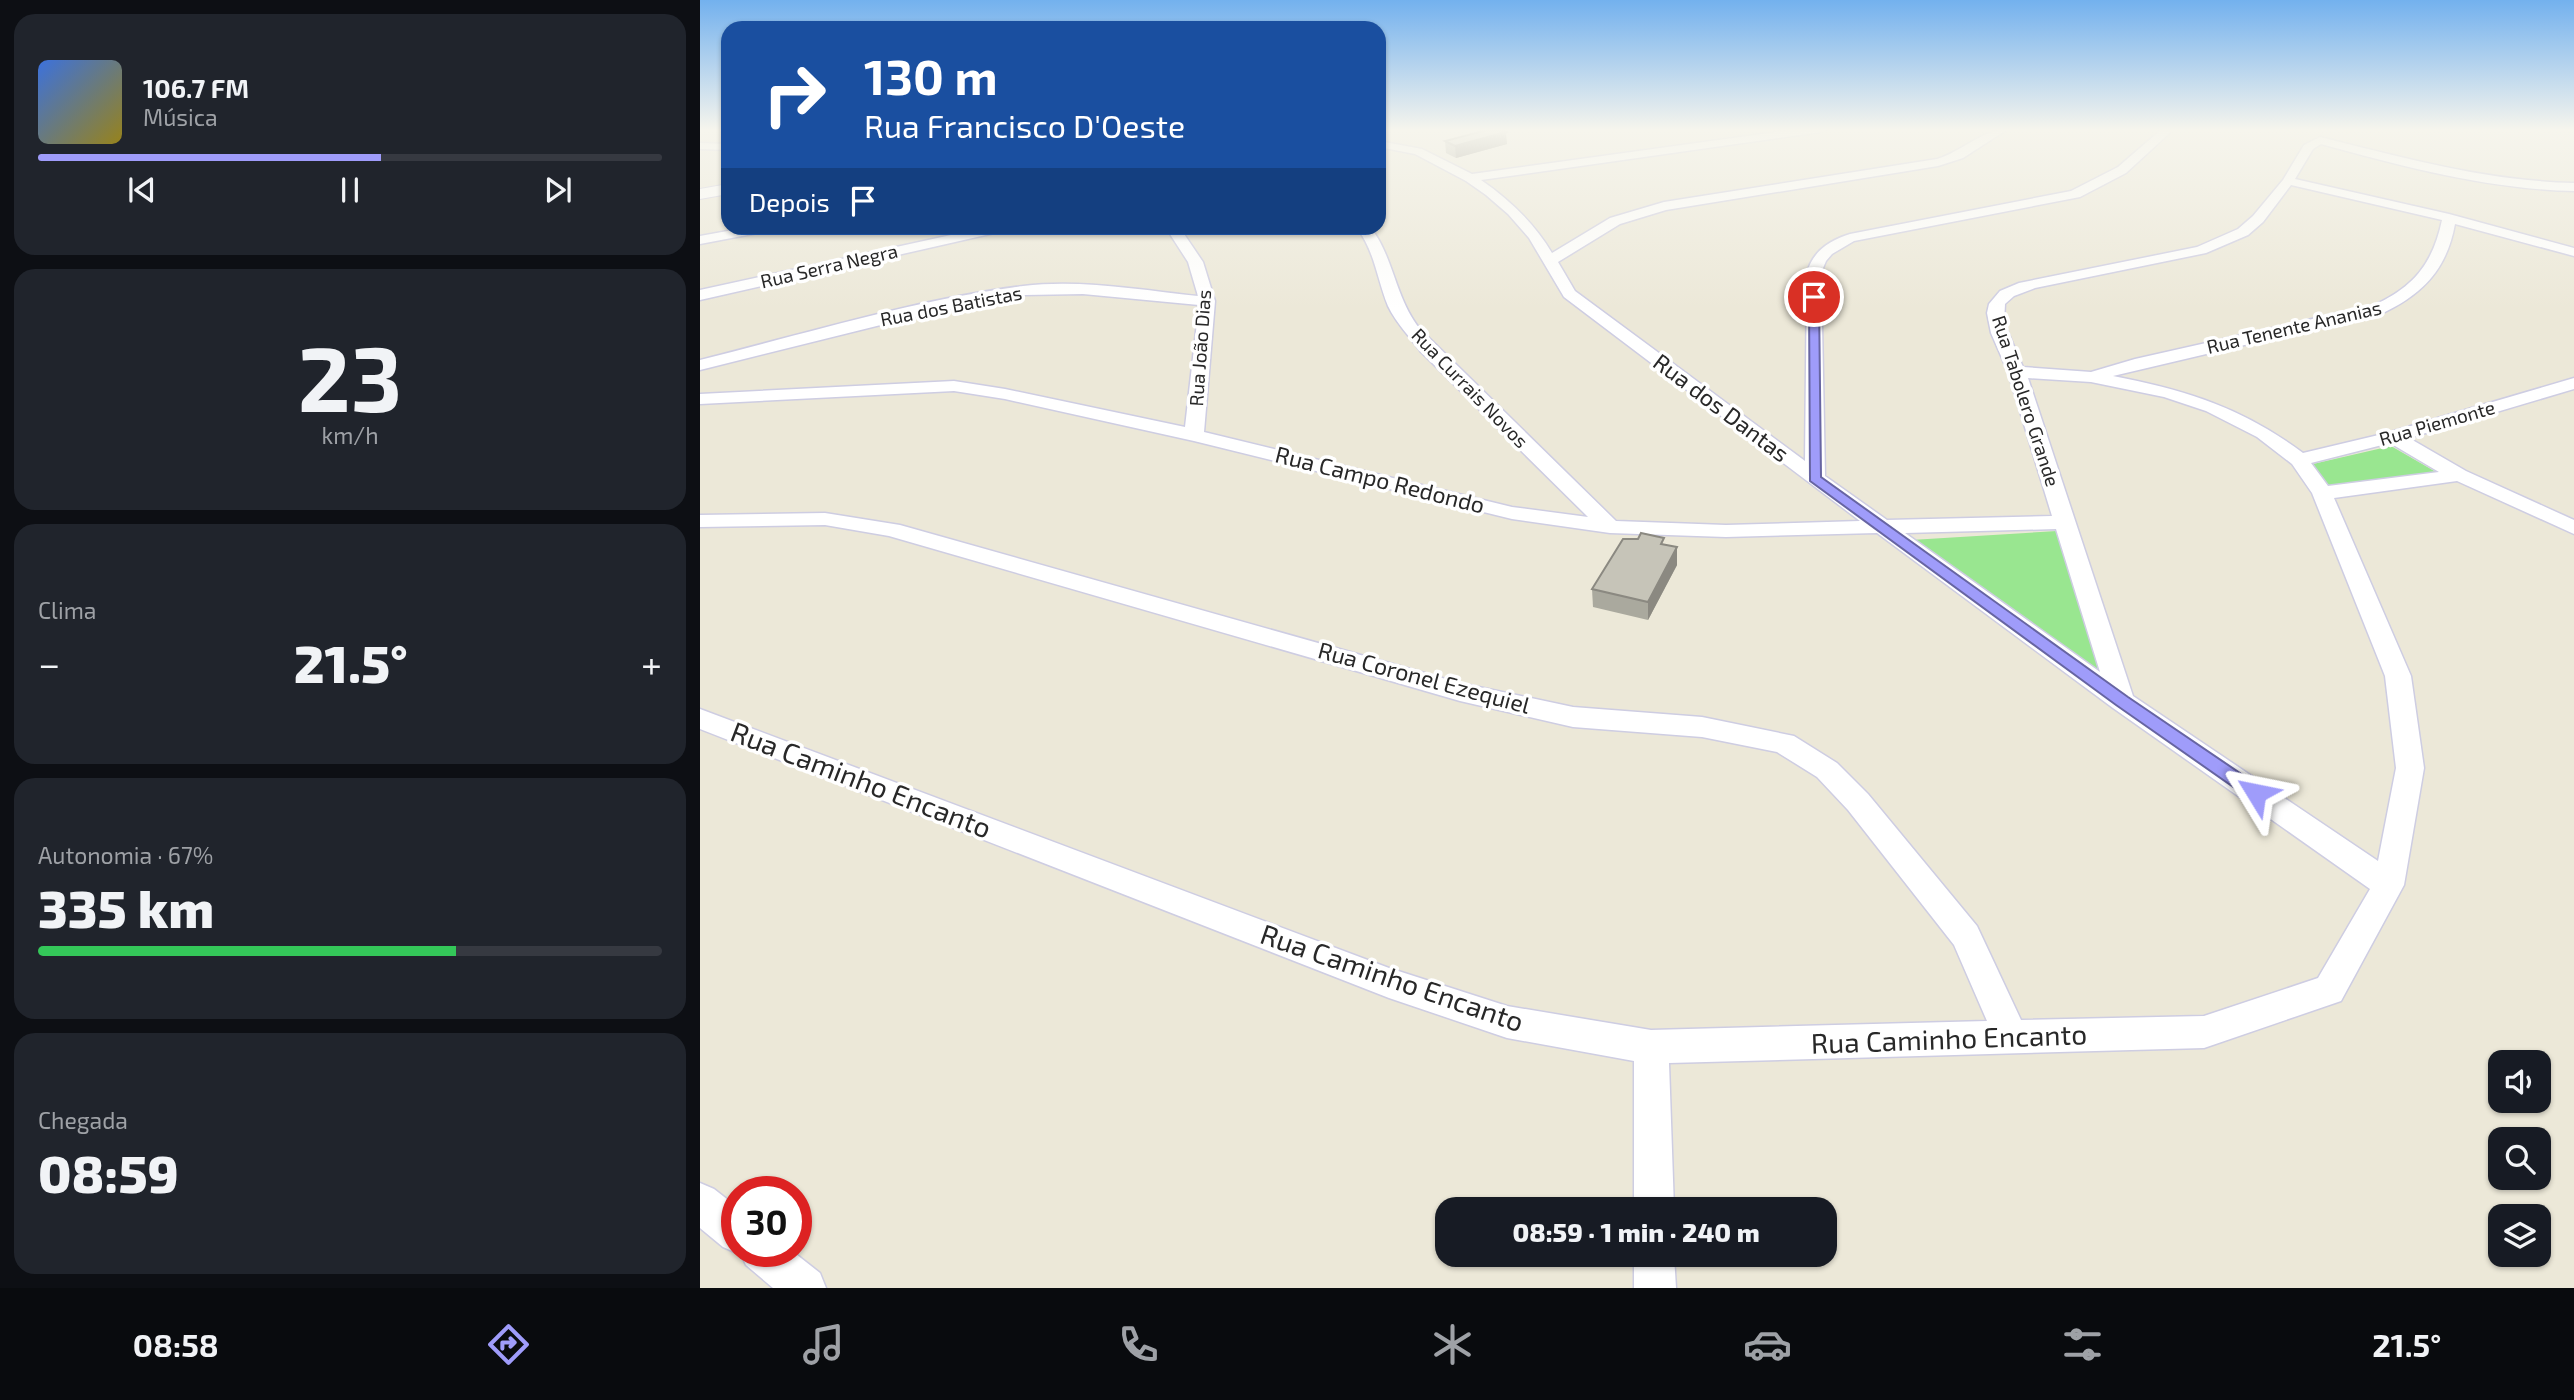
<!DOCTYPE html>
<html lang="pt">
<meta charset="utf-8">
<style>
:root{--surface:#171b24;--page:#20242c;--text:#f1f3f6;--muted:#9ea1a6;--line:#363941;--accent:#9f9cfa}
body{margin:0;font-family:"Exo 2",sans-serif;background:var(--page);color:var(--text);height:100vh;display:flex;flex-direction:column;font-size:26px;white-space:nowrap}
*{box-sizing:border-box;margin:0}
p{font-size:23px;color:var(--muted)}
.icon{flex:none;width:38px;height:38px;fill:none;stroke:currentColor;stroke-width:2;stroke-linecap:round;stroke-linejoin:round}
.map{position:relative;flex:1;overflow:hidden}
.sheet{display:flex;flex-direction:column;gap:14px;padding:14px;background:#0d0f14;width:700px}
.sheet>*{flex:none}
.hud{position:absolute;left:21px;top:21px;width:665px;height:214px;border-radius:21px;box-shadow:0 2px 5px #0004;background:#1a4fa0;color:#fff;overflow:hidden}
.tools{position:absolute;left:1788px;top:1050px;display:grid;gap:14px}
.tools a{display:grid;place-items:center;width:63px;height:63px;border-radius:14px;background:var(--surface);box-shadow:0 2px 5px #0004;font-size:35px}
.speed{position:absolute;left:21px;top:1176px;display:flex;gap:14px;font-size:35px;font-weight:700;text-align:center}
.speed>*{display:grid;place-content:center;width:91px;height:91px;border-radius:50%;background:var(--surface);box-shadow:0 2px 5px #0004;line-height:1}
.speed .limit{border:10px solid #d22;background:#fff;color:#111}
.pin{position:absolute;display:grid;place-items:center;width:60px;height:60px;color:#fff;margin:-30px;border:4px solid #fff;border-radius:50%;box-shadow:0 2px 7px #0007}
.me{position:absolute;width:77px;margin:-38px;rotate:305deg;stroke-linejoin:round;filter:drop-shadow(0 0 5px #0008)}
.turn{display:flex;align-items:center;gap:24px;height:147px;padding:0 28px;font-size:32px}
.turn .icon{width:91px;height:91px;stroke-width:2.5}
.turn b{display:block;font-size:49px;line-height:60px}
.then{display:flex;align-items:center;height:66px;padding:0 28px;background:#0003;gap:14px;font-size:26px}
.big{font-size:52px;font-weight:800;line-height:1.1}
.sheet .widget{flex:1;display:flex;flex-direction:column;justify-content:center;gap:10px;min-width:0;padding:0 24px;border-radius:21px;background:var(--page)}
.sheet .dial{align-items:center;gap:0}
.dial b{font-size:91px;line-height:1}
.song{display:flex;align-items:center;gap:21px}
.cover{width:84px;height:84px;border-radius:10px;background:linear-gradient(135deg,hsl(220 70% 55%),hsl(50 70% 35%))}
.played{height:7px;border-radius:4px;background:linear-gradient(90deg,var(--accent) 55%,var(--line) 55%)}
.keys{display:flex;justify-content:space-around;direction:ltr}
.heat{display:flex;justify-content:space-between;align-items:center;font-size:38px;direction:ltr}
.charge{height:10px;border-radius:5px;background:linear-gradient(90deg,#34c759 67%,var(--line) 0)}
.trip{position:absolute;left:735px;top:1197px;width:402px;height:70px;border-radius:21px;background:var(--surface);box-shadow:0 2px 5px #0004;font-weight:800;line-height:70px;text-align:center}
.tabs{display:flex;height:112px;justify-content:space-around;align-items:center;background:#090b0e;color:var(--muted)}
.tabs .icon{width:49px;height:49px}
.tabs .selected{color:var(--accent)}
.tabs b{font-size:32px;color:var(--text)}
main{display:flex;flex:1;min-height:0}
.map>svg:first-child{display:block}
.green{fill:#99e690}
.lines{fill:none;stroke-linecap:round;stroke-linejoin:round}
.minor-casing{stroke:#cecde2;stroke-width:3}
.tertiary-casing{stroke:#cecde2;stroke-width:2}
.minor{fill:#fff;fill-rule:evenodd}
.tertiary{fill:#fff;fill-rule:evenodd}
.wall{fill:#aaa99e}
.shaded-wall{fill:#8b8981}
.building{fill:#c6c4b8;stroke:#8b8981;stroke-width:2}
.route{fill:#9f9cfa;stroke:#6765a2;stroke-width:2}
.labels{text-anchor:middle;stroke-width:7;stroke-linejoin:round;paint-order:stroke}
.far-street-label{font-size:19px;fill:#282828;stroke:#fff}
.street-label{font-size:23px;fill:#282828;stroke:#fff}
.near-street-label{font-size:28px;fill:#282828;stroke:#fff}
</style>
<main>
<section class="sheet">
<div class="widget">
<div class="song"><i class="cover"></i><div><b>106.7 FM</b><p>Música</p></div></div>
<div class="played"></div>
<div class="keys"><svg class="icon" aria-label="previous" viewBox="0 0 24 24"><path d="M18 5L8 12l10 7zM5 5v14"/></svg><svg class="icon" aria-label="pause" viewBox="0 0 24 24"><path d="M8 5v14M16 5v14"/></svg><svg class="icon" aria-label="next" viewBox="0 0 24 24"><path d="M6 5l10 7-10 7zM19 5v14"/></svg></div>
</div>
<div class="widget dial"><b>23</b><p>km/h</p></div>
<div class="widget"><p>Clima</p>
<div class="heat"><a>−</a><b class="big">21.5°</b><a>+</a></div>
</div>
<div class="widget"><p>Autonomia · 67%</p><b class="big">335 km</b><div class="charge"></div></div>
<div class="widget"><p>Chegada</p><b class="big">08:59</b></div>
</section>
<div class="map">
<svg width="1874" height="1288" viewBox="0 0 1874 1288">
<rect width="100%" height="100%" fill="#ece8d8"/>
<!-- green -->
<g class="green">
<path d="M 1691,446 L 1736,472 L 1630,488 L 1613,464 Z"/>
<path d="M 1357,531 L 1404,681 L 1211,540 Z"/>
</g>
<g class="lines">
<defs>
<g id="minor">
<path d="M 1098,129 L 1127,129 L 1121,132 L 781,180 C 810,200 834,223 852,253 L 910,218 L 964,202 L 1237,159 C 1261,152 1283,129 1308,129 L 1263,158 L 1238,166 L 966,210 L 920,224 L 858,262 L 875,291 L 1105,461 L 1107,273 C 1112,252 1130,240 1150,234 L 1371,191 L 1418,167 L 1462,129 L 1474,129 L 1426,173 L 1380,197 L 1154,241 L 1132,254 L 1126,261 L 1121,273 L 1125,476 L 1187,520 L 1352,516 L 1308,372 L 1291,333 L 1287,313 L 1289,304 L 1300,291 L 1319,283 L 1497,247 L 1538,229 L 1553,216 L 1583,180 L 1604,145 L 1620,137 C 1705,158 1786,181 1874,183 L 1874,191 C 1787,189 1705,167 1621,144 L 1613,149 L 1595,179 L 1749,214 L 1874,248 L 1874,256 L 1755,224 C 1747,268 1724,293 1685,312 L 1413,376 C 1486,390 1543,408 1603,453 L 1687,433 L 1874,378 L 1874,389 L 1709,438 L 1766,471 L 1874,520 L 1874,534 L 1757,481 L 1634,498 L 1711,676 L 1724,768 L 1704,885 L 1641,1001 L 1504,1048 L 969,1063 L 974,1209 L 934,1209 L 934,1061 L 807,1038 L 689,998 L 0,729 L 0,709 L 689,968 L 807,1006 L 951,1030 L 1287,1021 L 1254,945 L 1148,810 L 1117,777 L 1077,752 L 1002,737 L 873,727 L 760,701 L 189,536 L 125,525 L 0,527 L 0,515 L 125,513 L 200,525 L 760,683 L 873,707 L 1002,717 L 1094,736 L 1137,763 L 1168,794 L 1277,926 L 1321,1020 L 1504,1016 L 1618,978 L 1670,889 L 1413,708 L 1177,533 L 1026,537 L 910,533 L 812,519 L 494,441 L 305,399 L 254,391 L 0,404 L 0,394 L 254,381 L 305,389 L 485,427 L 499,305 L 383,294 L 324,295 L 229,313 L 0,370 L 0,360 C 104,334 217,299 323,286 C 380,279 441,290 498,296 L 488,262 L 466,228 L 480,228 L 503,262 L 515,301 L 504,432 L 812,507 L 888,517 L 721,352 C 710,337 696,323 688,306 C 677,279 675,252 657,228 L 671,228 C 694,258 695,298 720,329 L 916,521 L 1026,525 L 1160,521 L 864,297 L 829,238 L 808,214 L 786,195 L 766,181 L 715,154 L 679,147 L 679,141 L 722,149 L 772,174 ZM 1591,185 L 1742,220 C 1733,263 1714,287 1674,305 L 1435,359 L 1391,372 L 1323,367 L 1304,323 L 1305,304 L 1314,296 L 1335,288 L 1506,253 L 1548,235 L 1563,222 ZM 1328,378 L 1391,382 L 1464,397 L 1506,411 L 1557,437 L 1592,464 L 1612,493 L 1685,676 L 1696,768 L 1678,861 L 1433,696 ZM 1690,443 L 1739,472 L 1628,486 L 1611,463 ZM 1356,529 L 1400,672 L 1205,533 Z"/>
<path d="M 0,143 L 28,144 L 28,150 L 0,149 Z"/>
<path d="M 44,228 L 70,228 L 63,232 L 0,244 L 0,236 Z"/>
<path d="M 283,228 L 306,228 L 299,232 L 0,300 L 0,290 Z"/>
<path d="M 0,1183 L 14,1189 L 37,1207 L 37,1251 L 92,1251 L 120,1273 L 126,1288 L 73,1288 L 46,1265 L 40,1252 L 37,1253 L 23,1247 L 0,1228 Z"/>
<path d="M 934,1255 L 974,1255 L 976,1288 L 934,1288 Z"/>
</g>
<path id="tertiary" d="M 28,184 L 28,194 L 0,199 L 0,189 Z"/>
</defs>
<!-- minor casing -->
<use href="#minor" class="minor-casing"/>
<!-- tertiary casing -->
<use href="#tertiary" class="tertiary-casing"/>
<!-- minor -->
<use href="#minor" class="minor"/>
<!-- tertiary -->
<use href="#tertiary" class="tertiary"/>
</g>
<!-- wall -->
<g class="wall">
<path d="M 745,141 L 807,144 L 756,158 L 746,153 Z"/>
<path d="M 964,545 L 977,565 L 948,620 L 893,607 L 892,589 Z"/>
</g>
<!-- shaded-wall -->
<g class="shaded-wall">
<path d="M 806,132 L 807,144 L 756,158 L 755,146 Z"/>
<path d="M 977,547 L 977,565 L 948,620 L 948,602 Z"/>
</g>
<!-- building -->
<g class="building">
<path d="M 791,129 L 798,129 L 806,132 L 755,146 L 745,141 Z"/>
<path d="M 941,533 L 964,538 L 961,544 L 977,547 L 948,602 L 892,589 L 923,539 L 938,539 Z"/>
</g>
<!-- sky -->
<linearGradient id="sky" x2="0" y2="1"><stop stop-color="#73b1ee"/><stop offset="0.42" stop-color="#f6f5ed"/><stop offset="1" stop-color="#f6f5ed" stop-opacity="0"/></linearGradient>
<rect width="1874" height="309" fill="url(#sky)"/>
<!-- route -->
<path class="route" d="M 1114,294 L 1119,297 L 1121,477 L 1428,697 L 1562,788 L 1565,793 L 1562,798 L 1549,798 L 1416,705 L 1110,481 L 1109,297 Z"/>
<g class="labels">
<!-- far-street labels -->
<g class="far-street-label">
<text transform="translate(129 266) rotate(-13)" y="7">Rua Serra Negra</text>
<text transform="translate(251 306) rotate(-11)" y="7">Rua dos Batistas</text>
<text transform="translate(1594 327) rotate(-13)" y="7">Rua Tenente Ananias</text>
<text transform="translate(500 348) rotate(-86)" y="7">Rua João Dias</text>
<text transform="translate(770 388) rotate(46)" y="7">Rua Currais Novos</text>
<text transform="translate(1326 401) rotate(72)" y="7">Rua Tabolero Grande</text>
<text transform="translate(1737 423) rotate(-16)" y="7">Rua Piemonte</text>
</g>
<!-- street labels -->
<g class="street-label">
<text transform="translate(1021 408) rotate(37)" y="8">Rua dos Dantas</text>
<text transform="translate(680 480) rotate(14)" y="8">Rua Campo Redondo</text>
<text transform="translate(724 678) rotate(15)" y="8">Rua Coronel Ezequiel</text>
</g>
<!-- near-street labels -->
<g class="near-street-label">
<text transform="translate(161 780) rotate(21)" y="10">Rua Caminho Encanto</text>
<text transform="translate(692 978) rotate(19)" y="10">Rua Caminho Encanto</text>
<text transform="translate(1249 1039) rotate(-2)" y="10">Rua Caminho Encanto</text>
</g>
</g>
</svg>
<div class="tools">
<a><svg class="icon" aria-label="sound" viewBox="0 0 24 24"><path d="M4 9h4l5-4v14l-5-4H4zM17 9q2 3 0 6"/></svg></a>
<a><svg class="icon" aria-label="search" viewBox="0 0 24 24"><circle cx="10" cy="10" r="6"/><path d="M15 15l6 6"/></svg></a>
<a><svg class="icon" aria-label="layers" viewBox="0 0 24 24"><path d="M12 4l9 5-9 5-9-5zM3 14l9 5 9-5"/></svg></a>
</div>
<div class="speed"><div class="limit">30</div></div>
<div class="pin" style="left:1114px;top:297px;background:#d93025"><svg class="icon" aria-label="arrive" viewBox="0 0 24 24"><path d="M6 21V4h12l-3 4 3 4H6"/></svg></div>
<svg class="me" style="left:1556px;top:793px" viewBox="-20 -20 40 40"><path d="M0-17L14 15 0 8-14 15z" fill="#9f9cfa" stroke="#fff" stroke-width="4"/></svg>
<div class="trip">08:59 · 1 min · 240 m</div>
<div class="hud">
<div class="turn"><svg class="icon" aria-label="right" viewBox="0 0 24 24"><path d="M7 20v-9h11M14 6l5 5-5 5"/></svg><div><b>130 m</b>Rua Francisco D'Oeste</div></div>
<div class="then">Depois<svg class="icon" aria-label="arrive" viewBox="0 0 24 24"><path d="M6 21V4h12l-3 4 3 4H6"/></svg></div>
</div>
</div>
</main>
<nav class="tabs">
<b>08:58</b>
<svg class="icon selected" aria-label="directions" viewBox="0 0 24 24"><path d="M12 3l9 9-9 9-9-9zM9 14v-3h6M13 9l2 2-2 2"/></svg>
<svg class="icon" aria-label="music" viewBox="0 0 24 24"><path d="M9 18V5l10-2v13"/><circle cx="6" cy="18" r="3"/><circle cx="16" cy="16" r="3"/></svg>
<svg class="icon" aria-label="phone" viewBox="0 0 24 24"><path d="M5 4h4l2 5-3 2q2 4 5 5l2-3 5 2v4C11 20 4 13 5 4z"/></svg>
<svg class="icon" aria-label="climate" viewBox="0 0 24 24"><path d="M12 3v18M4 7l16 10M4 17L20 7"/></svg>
<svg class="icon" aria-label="car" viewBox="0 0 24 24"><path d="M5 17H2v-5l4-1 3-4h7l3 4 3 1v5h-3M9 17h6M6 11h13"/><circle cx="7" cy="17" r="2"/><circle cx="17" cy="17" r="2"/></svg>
<svg class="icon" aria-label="filters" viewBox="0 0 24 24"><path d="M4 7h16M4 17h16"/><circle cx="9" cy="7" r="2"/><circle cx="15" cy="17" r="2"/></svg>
<b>21.5°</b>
</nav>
